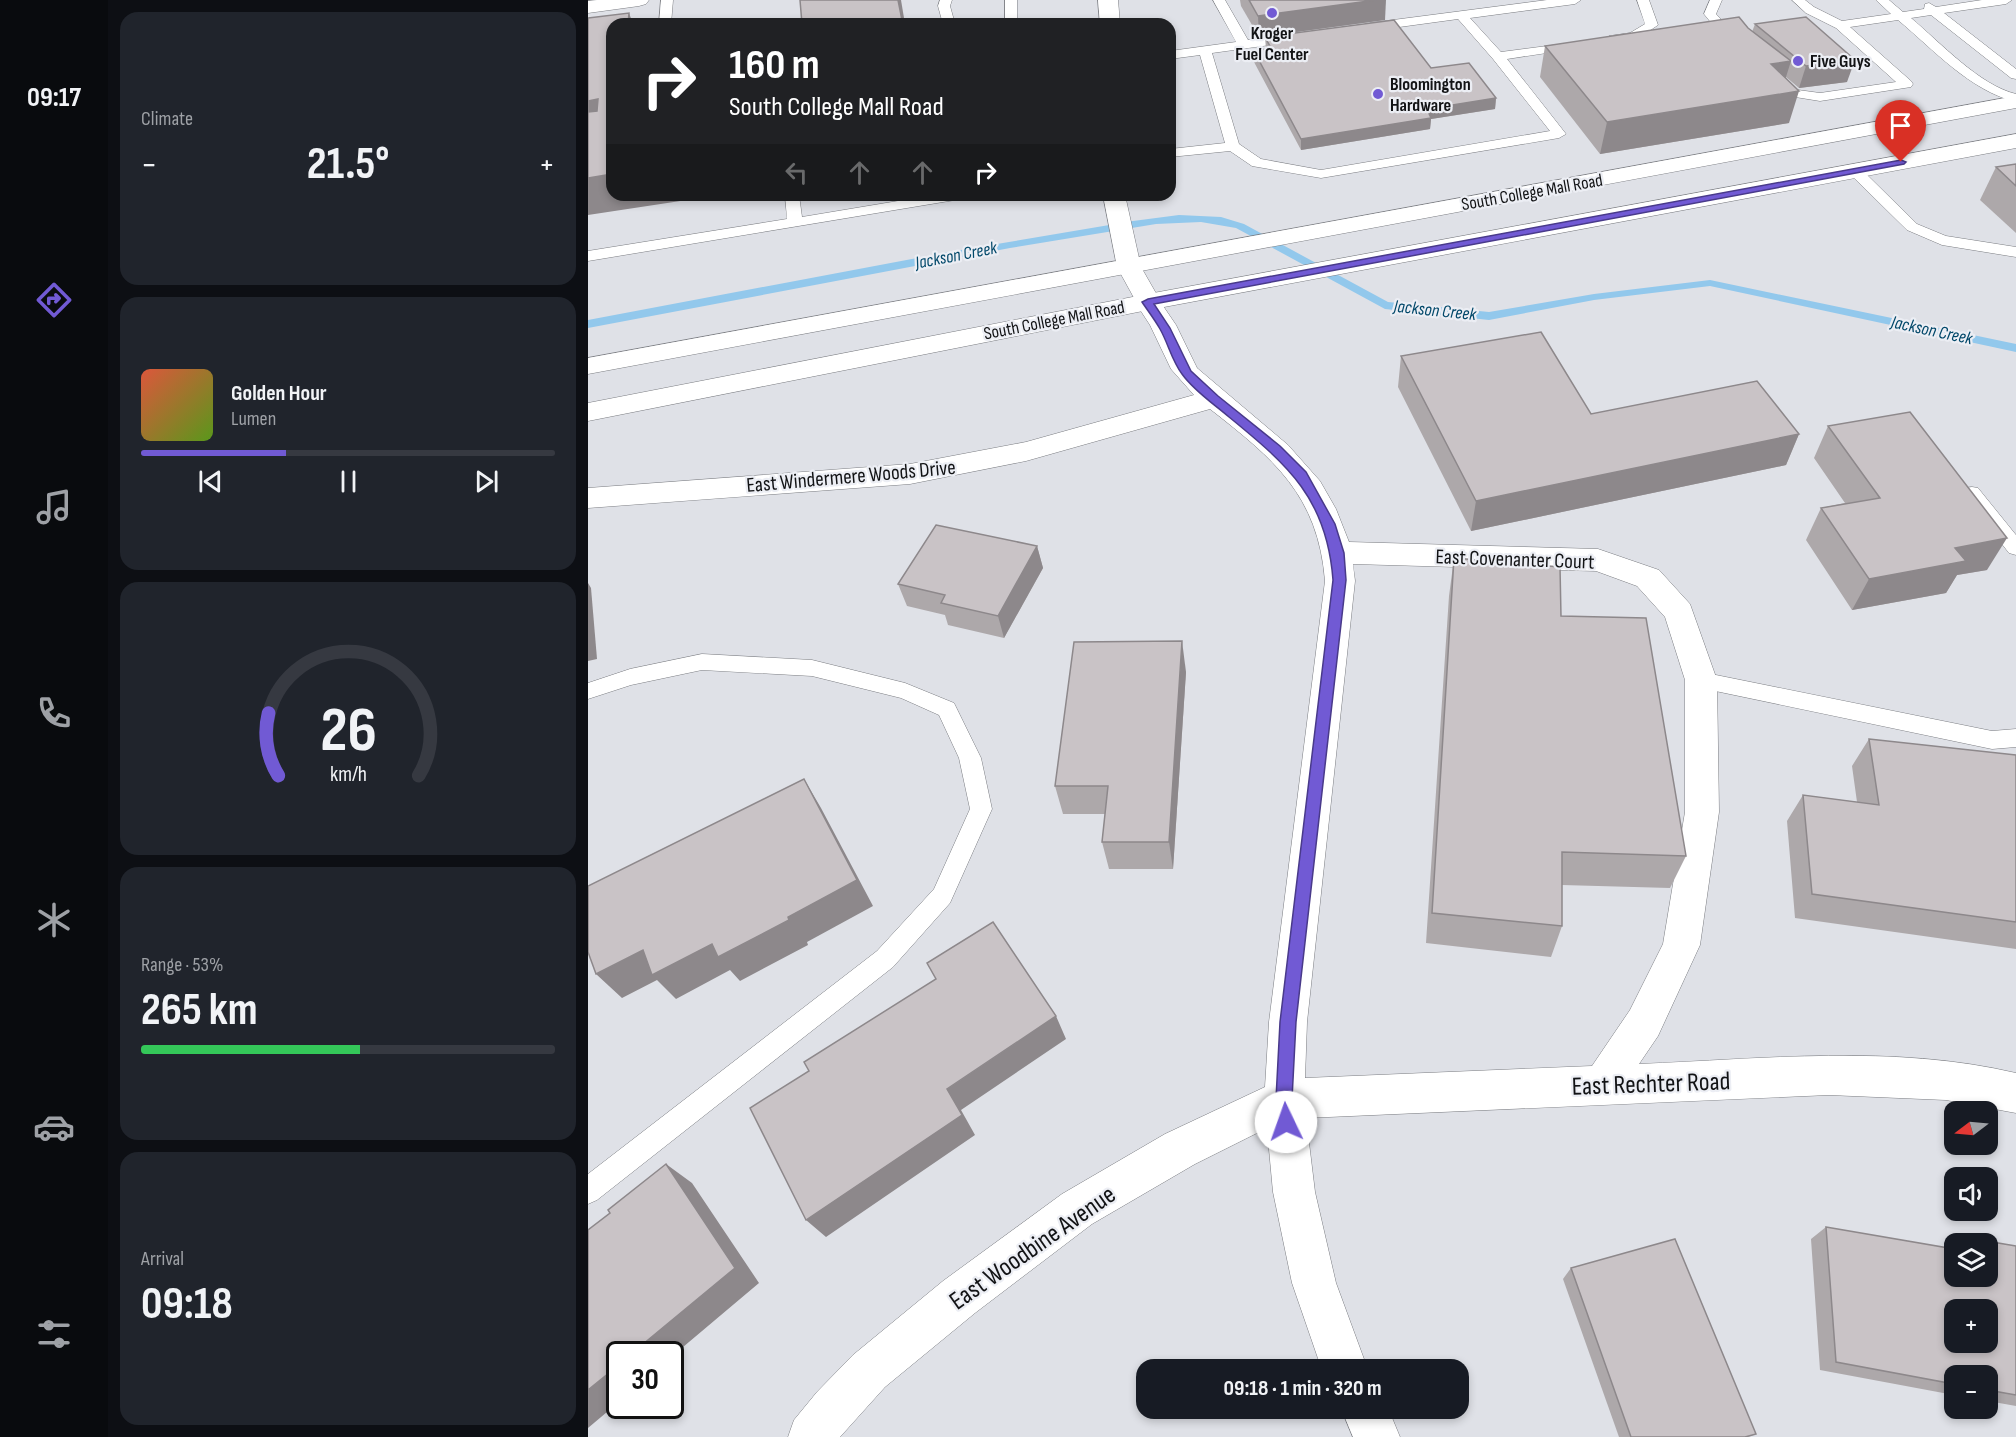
<!DOCTYPE html>
<meta charset="utf-8">
<style>
:root{--surface:#171b24;--page:#20242c;--text:#f1f3f6;--muted:#9ea1a6;--line:#363941;--accent:#715ad4}
body{margin:0;font-family:"Sofia Sans Condensed",sans-serif;background:var(--page);color:var(--text);height:100vh;display:flex;flex-direction:column;font-size:22px;white-space:nowrap}
*{box-sizing:border-box;margin:0}
p{font-size:20px;color:var(--muted)}
.icon{flex:none;width:33px;height:33px;fill:none;stroke:currentColor;stroke-width:2;stroke-linecap:round;stroke-linejoin:round}
.map{position:relative;flex:1;overflow:hidden}
.side{display:flex;flex-direction:column;gap:12px;padding:12px;background:#0d0f14;width:480px}
.side>*{flex:none}
.top-card{position:absolute;left:18px;top:18px;width:570px;height:183px;border-radius:18px;box-shadow:0 3px 9px #0003;background:#202124;color:#fff;overflow:hidden}
.needle{width:39px;rotate:254deg}
.fabs{position:absolute;left:1356px;top:1101px;display:grid;gap:12px}
.fabs a{display:grid;place-items:center;width:54px;height:54px;border-radius:12px;background:var(--surface);box-shadow:0 3px 9px #0003;font-size:30px}
.speed{position:absolute;left:18px;top:1341px;display:flex;gap:12px;font-size:30px;font-weight:700;text-align:center}
.speed>*{display:grid;place-content:center;width:78px;height:78px;border-radius:50%;background:var(--surface);box-shadow:0 3px 9px #0003;line-height:1}
.speed .limit{border:3px solid #111;border-radius:9px;background:#fff;color:#111}
.pin{position:absolute;display:grid;place-items:center;width:51px;height:51px;color:#fff;margin:-62px -26px;border-radius:50% 50% 50% 0;rotate:-45deg;box-shadow:0 0 6px #0007}
.pin .icon{rotate:45deg}
.me{position:absolute;width:66px;margin:-33px;rotate:357deg;stroke-linejoin:round;filter:drop-shadow(0 0 4px #0008)}
.turn{display:flex;align-items:center;gap:21px;height:126px;padding:0 24px;font-size:27px}
.turn .icon{width:78px;height:78px;stroke-width:2.5}
.turn b{display:block;font-size:42px;line-height:51px}
.lanes{display:flex;align-items:center;height:57px;padding:0 24px;background:#0003;justify-content:center;gap:30px;direction:ltr}
.lanes .off{opacity:.35}
.big{font-size:45px;font-weight:700;line-height:1.1}
.side .card{flex:1;display:flex;flex-direction:column;justify-content:center;gap:9px;min-width:0;padding:0 21px;border-radius:18px;background:var(--page)}
.side .dial{align-items:center;gap:0}
.dial svg{height:156px;overflow:visible;fill:none;stroke:var(--line);stroke-width:7;stroke-linecap:round;text-anchor:middle}
.dial text{fill:var(--text);stroke:none}
.song{display:flex;align-items:center;gap:18px}
.cover{width:72px;height:72px;border-radius:9px;background:linear-gradient(135deg,hsl(10 70% 55%),hsl(90 70% 35%))}
.played{height:6px;border-radius:3px;background:linear-gradient(90deg,var(--accent) 35%,var(--line) 35%)}
.keys{display:flex;justify-content:space-around;direction:ltr}
.heat{display:flex;justify-content:space-between;align-items:center;font-size:33px;direction:ltr}
.charge{height:9px;border-radius:4px;background:linear-gradient(90deg,#34c759 53%,var(--line) 0)}
.trip{position:absolute;left:548px;top:1359px;width:333px;height:60px;border-radius:18px;background:var(--surface);box-shadow:0 3px 9px #0003;font-weight:700;line-height:60px;text-align:center}
main{display:flex;flex:1;min-height:0}
.menu{display:flex;flex-direction:column;width:108px;justify-content:space-around;align-items:center;background:#090b0e;color:var(--muted)}
.menu .icon{width:42px;height:42px}
.menu .selected{color:var(--accent)}
.menu b{font-size:27px;color:var(--text)}
.map>svg:first-child{display:block}
.lines{fill:none;stroke-linecap:round;stroke-linejoin:round}
.stream{fill:#92c8ec;fill-rule:evenodd}
.service-casing{stroke:#7b7d82;stroke-width:1}
.minor-casing{stroke:#7b7d82;stroke-width:1}
.tertiary-casing{stroke:#7b7d82;stroke-width:1}
.secondary-casing{stroke:#7b7d82;stroke-width:1}
.service{fill:#fff;fill-rule:evenodd}
.minor{fill:#fff;fill-rule:evenodd}
.tertiary{fill:#fff;fill-rule:evenodd}
.secondary{fill:#fff;fill-rule:evenodd}
.wall{fill:#ada8aa}
.shaded-wall{fill:#8d888b}
.building{fill:#c9c3c6;stroke:#8d888b;stroke-width:1.5;fill-rule:evenodd}
.route{fill:#715ad4;stroke:#493a8a;stroke-width:1.5}
.poi-dot{fill:#715ad4;stroke:#eceef4;stroke-width:2}
.labels{text-anchor:middle;stroke-width:4.5;stroke-linejoin:round;paint-order:stroke}
.far-poi-label{font-size:18px;font-weight:bold;fill:#121315;stroke:#eceef4;text-anchor:start}
.far-street-label{font-size:18px;fill:#121315;stroke:#eceef4}
.far-water-label{font-size:18px;font-style:italic;fill:#004769;stroke:#eceef4}
.street-label{font-size:21px;fill:#121315;stroke:#eceef4}
.near-street-label{font-size:26px;fill:#121315;stroke:#eceef4}
</style>
<main>
<nav class="menu">
<b>09:17</b>
<svg class="icon selected" aria-label="directions" viewBox="0 0 24 24"><path d="M12 3l9 9-9 9-9-9zM9 14v-3h6M13 9l2 2-2 2"/></svg>
<svg class="icon" aria-label="music" viewBox="0 0 24 24"><path d="M9 18V5l10-2v13"/><circle cx="6" cy="18" r="3"/><circle cx="16" cy="16" r="3"/></svg>
<svg class="icon" aria-label="phone" viewBox="0 0 24 24"><path d="M5 4h4l2 5-3 2q2 4 5 5l2-3 5 2v4C11 20 4 13 5 4z"/></svg>
<svg class="icon" aria-label="climate" viewBox="0 0 24 24"><path d="M12 3v18M4 7l16 10M4 17L20 7"/></svg>
<svg class="icon" aria-label="car" viewBox="0 0 24 24"><path d="M5 17H2v-5l4-1 3-4h7l3 4 3 1v5h-3M9 17h6M6 11h13"/><circle cx="7" cy="17" r="2"/><circle cx="17" cy="17" r="2"/></svg>
<svg class="icon" aria-label="filters" viewBox="0 0 24 24"><path d="M4 7h16M4 17h16"/><circle cx="9" cy="7" r="2"/><circle cx="15" cy="17" r="2"/></svg>
</nav>
<section class="side">
<div class="card"><p>Climate</p>
<div class="heat"><a>−</a><b class="big">21.5°</b><a>+</a></div>
</div>
<div class="card">
<div class="song"><i class="cover"></i><div><b>Golden Hour</b><p>Lumen</p></div></div>
<div class="played"></div>
<div class="keys"><svg class="icon" aria-label="previous" viewBox="0 0 24 24"><path d="M18 5L8 12l10 7zM5 5v14"/></svg><svg class="icon" aria-label="pause" viewBox="0 0 24 24"><path d="M8 5v14M16 5v14"/></svg><svg class="icon" aria-label="next" viewBox="0 0 24 24"><path d="M6 5l10 7-10 7zM19 5v14"/></svg></div>
</div>
<div class="card dial"><svg viewBox="0 0 100 80">
<path d="M14 69A42 42 0 1 1 86 69"/>
<path d="M14 69A42 42 0 0 1 9 37" stroke="#715ad4"/>
<text x="50" y="56" font-size="32" font-weight="700">26</text>
<text x="50" y="72" font-size="11">km/h</text>
</svg></div>
<div class="card"><p>Range · 53%</p><b class="big">265 km</b><div class="charge"></div></div>
<div class="card"><p>Arrival</p><b class="big">09:18</b></div>
</section>
<div class="map">
<svg width="1428" height="1437" viewBox="0 0 1428 1437">
<rect width="100%" height="100%" fill="#dfe1e7"/>
<g class="lines">
<!-- stream -->
<path class="stream" d="M 591,215 L 633,217 L 656,224 L 800,302 L 901,312 L 1006,294 L 1122,280 L 1428,344 L 1428,352 L 1122,286 L 1006,300 L 901,320 L 797,309 L 648,228 L 613,222 L 568,224 L 422,248 L 0,328 L 0,320 L 361,252 L 545,221 Z"/>
<defs>
<g id="service">
<path d="M 73,0 L 85,0 L 83,24 L 71,24 Z"/>
<path d="M 352,0 L 364,0 L 362,6 L 367,24 L 355,24 L 350,6 Z"/>
<rect x="417" y="0" width="12" height="24"/>
<path d="M 625,0 L 637,0 L 660,40 L 703,34 L 709,38 L 703,42 L 624,53 L 651,144 L 673,159 L 733,170 L 962,131 L 905,59 L 870,19 L 782,31 L 776,27 L 782,23 L 959,0 L 993,0 L 987,4 L 882,18 L 913,52 L 990,42 L 991,45 L 985,49 L 919,59 L 978,134 L 971,138 L 733,178 L 664,166 L 642,151 L 582,157 L 582,149 L 637,143 L 612,55 L 582,59 L 582,51 L 648,42 Z"/>
<path d="M 1049,0 L 1061,0 L 1070,25 L 1049,39 L 1021,42 L 1019,39 L 1021,36 L 1042,33 L 1057,24 Z"/>
<path d="M 1122,0 L 1134,0 L 1128,14 L 1152,40 L 1153,43 L 1152,46 L 1142,46 L 1116,14 Z"/>
<path d="M 1204,0 L 1217,0 L 1226,7 L 1254,21 L 1303,14 L 1288,0 L 1301,0 L 1315,12 L 1336,9 L 1337,4 L 1341,3 L 1348,7 L 1394,0 L 1424,0 L 1418,4 L 1356,13 L 1428,69 L 1428,79 L 1423,78 L 1343,15 L 1323,18 C 1353,43 1391,85 1428,94 L 1428,102 C 1381,90 1346,50 1310,20 L 1262,27 L 1323,81 L 1325,84 L 1323,87 L 1232,101 L 1201,96 L 1183,82 L 1181,79 L 1183,76 L 1193,76 L 1210,90 L 1232,93 L 1308,82 L 1248,28 L 1218,13 Z"/>
<path d="M 1267,167 L 1272,168 L 1329,224 L 1358,236 L 1428,247 L 1428,257 L 1354,245 L 1319,230 L 1262,174 L 1260,171 Z"/>
<path d="M 197,195 L 211,195 L 214,217 L 346,195 L 380,195 L 373,199 L 0,261 L 0,251 L 199,219 Z"/>
<path d="M 1384,487 L 1390,488 L 1428,535 L 1428,555 L 1421,553 L 1378,498 L 1375,493 L 1378,488 Z"/>
<path d="M 114,654 L 224,660 L 317,683 L 366,703 L 393,758 L 404,809 L 362,903 L 305,967 L 9,1200 L 0,1204 L 0,1174 L 289,951 L 346,889 L 382,809 L 371,758 L 351,715 L 313,698 L 224,676 L 114,670 L 43,685 L 0,699 L 0,683 L 42,669 Z"/>
<path d="M 1113,672 L 1404,731 L 1428,729 L 1428,747 L 1404,749 L 1113,688 L 1106,686 L 1103,680 L 1106,674 Z"/>
</g>
<g id="minor">
<path d="M 9,0 L 61,0 L 58,4 L 51,6 L 0,13 L 0,1 Z"/>
<path d="M 560,294 L 569,297 L 588,325 L 609,368 L 700,445 L 732,481 L 748,509 L 761,542 L 1010,549 L 1071,570 L 1102,604 L 1129,680 L 1131,812 L 1112,945 L 1070,1036 L 1051,1064 C 1176,1059 1305,1044 1428,1073 L 1428,1113 L 1358,1100 L 1241,1095 L 718,1118 L 727,1192 L 748,1283 L 780,1370 L 734,1370 L 704,1283 L 685,1192 L 679,1128 L 607,1164 L 504,1224 L 387,1313 L 297,1387 L 252,1437 L 200,1437 L 206,1420 L 229,1392 L 265,1355 L 355,1281 L 474,1194 L 577,1134 L 677,1087 L 681,1022 L 737,581 C 730,495 686,459 622,409 L 438,461 L 322,484 L 0,508 L 0,488 L 322,464 L 438,442 L 606,395 L 583,369 L 562,325 L 547,302 L 551,297 ZM 765,564 L 1008,571 L 1049,586 L 1077,617 L 1097,680 L 1097,812 L 1075,944 L 1042,1010 L 1004,1066 L 717,1078 L 719,1022 L 767,581 Z"/>
<path d="M 753,1408 L 800,1408 L 812,1437 L 765,1437 Z"/>
</g>
<g id="tertiary">
<path d="M 510,0 L 530,0 L 532,24 L 512,24 Z"/>
<path d="M 515,195 L 537,195 L 553,267 L 573,302 L 569,307 L 560,310 L 551,307 L 529,267 Z"/>
</g>
<g id="secondary">
<path d="M 1428,96 L 1428,108 L 0,374 L 0,358 Z"/>
<path d="M 1428,134 L 1428,148 L 560,310 L 0,421 L 0,403 L 560,294 Z"/>
</g>
</defs>
<!-- service casing -->
<use href="#service" class="service-casing"/>
<!-- minor casing -->
<use href="#minor" class="minor-casing"/>
<!-- tertiary casing -->
<use href="#tertiary" class="tertiary-casing"/>
<!-- secondary casing -->
<use href="#secondary" class="secondary-casing"/>
<!-- service -->
<use href="#service" class="service"/>
<!-- minor -->
<use href="#minor" class="minor"/>
<!-- tertiary -->
<use href="#tertiary" class="tertiary"/>
<!-- secondary -->
<use href="#secondary" class="secondary"/>
</g>
<!-- wall -->
<g class="wall">
<path d="M 652,0 L 788,0 L 797,20 L 671,37 L 653,6 Z"/>
<path d="M 1167,24 L 1259,82 L 1211,88 L 1198,77 L 1201,123 L 1012,154 L 952,77 L 957,46 L 1160,28 L 1164,32 Z"/>
<path d="M 677,37 L 843,68 L 908,98 L 907,109 L 843,119 L 842,129 L 713,150 L 666,62 L 666,51 L 678,49 Z"/>
<path d="M 1428,164 L 1428,233 L 1392,200 L 1408,167 Z"/>
<path d="M 813,356 L 1003,414 L 1211,434 L 1198,465 L 883,531 L 810,387 Z"/>
<path d="M 1240,426 L 1399,570 L 1369,575 L 1358,593 L 1264,610 L 1218,540 L 1233,508 L 1257,503 L 1226,458 Z"/>
<path d="M 449,546 L 455,568 L 416,638 L 360,625 L 357,615 L 319,606 L 310,584 Z"/>
<path d="M 866,558 L 973,616 L 1098,856 L 1082,888 L 974,885 L 974,926 L 963,957 L 838,943 L 861,596 Z"/>
<path d="M 598,672 L 585,869 L 521,869 L 514,842 L 517,814 L 475,814 L 467,786 Z"/>
<path d="M 1281,739 L 1428,755 L 1428,949 L 1207,918 L 1199,821 L 1215,795 L 1269,802 L 1264,766 Z"/>
<path d="M 1238,1227 L 1400,1276 L 1400,1244 L 1385,1244 L 1392,1240 L 1428,1246 L 1428,1406 L 1400,1401 L 1400,1376 L 1366,1376 L 1366,1395 L 1232,1370 L 1223,1239 Z"/>
<path d="M 983,1268 L 1168,1434 L 1160,1437 L 1031,1437 L 975,1279 Z"/>
</g>
<!-- shaded-wall -->
<g class="shaded-wall">
<path d="M 310,0 L 313,0 L 317,24 L 286,24 Z"/>
<path d="M 788,0 L 798,0 L 797,20 L 671,37 L 670,16 Z"/>
<path d="M 41,13 L 45,24 L 40,24 Z"/>
<path d="M 1267,60 L 1259,82 L 1211,88 L 1218,66 Z"/>
<path d="M 1203,61 L 1193,93 L 1183,64 Z"/>
<path d="M 1211,91 L 1201,123 L 1012,154 L 1019,122 Z"/>
<path d="M 908,98 L 907,109 L 843,119 L 842,129 L 713,150 L 713,139 L 839,109 Z"/>
<path d="M 10,99 L 24,130 L 0,137 L 0,101 Z"/>
<path d="M 24,174 L 24,195 L 132,195 L 0,215 L 0,178 Z"/>
<path d="M 1211,434 L 1198,465 L 883,531 L 888,501 Z"/>
<path d="M 1419,538 L 1399,570 L 1369,575 L 1358,593 L 1264,610 L 1281,579 L 1367,548 Z"/>
<path d="M 449,546 L 455,568 L 416,638 L 410,616 Z"/>
<path d="M 0,583 L 3,588 L 9,659 L 0,661 Z"/>
<path d="M 594,641 L 598,672 L 585,869 L 581,842 Z"/>
<path d="M 216,779 L 233,808 L 285,906 L 219,942 L 220,945 L 152,981 L 142,970 L 88,999 L 69,980 L 34,998 L 8,974 L 55,950 L 124,944 L 200,917 Z"/>
<path d="M 468,1016 L 478,1039 L 373,1110 L 387,1135 L 238,1237 L 218,1220 L 359,1089 Z"/>
<path d="M 78,1164 L 104,1183 L 171,1283 L 82,1358 L 82,1354 L 43,1354 Z"/>
<path d="M 32,1364 L 32,1401 L 0,1428 L 0,1390 Z"/>
</g>
<!-- building -->
<g class="building">
<path d="M 212,0 L 310,0 L 314,20 L 286,24 L 214,24 Z"/>
<path d="M 661,0 L 788,0 L 670,16 Z"/>
<path d="M 41,13 L 40,24 L 24,24 L 24,174 L 0,178 L 0,112 L 9,111 L 10,99 L 0,101 L 0,18 Z"/>
<path d="M 1151,17 L 1160,28 L 1203,61 L 1183,64 L 1211,91 L 1019,122 L 957,46 Z"/>
<path d="M 1218,17 L 1267,60 L 1218,66 L 1167,24 Z"/>
<path d="M 806,20 L 843,68 L 881,63 L 908,98 L 839,109 L 843,118 L 713,139 L 666,51 L 683,48 L 677,37 Z"/>
<path d="M 1428,164 L 1428,186 L 1408,167 Z"/>
<path d="M 953,332 L 1003,414 L 1169,381 L 1211,434 L 888,501 L 813,356 Z"/>
<path d="M 1322,412 L 1419,538 L 1367,548 L 1378,561 L 1281,579 L 1233,508 L 1292,498 L 1240,426 Z"/>
<path d="M 348,525 L 449,546 L 410,616 L 353,603 L 357,595 L 310,584 Z"/>
<path d="M 866,558 L 972,567 L 973,616 L 1058,618 L 1098,856 L 974,852 L 974,926 L 844,913 Z"/>
<path d="M 594,641 L 581,842 L 514,842 L 520,786 L 467,786 L 486,642 Z"/>
<path d="M 1281,739 L 1428,755 L 1428,922 L 1224,894 L 1215,795 L 1291,805 Z"/>
<path d="M 216,779 L 269,880 L 200,917 L 201,920 L 130,957 L 124,944 L 64,975 L 55,950 L 8,974 L 0,952 L 0,886 Z"/>
<path d="M 405,922 L 468,1016 L 359,1089 L 374,1115 L 218,1220 L 162,1108 L 221,1071 L 216,1062 L 348,979 L 339,963 Z"/>
<path d="M 78,1164 L 147,1268 L 43,1354 L 32,1354 L 32,1364 L 0,1390 L 0,1230 L 22,1213 L 20,1210 Z"/>
<path d="M 1238,1227 L 1366,1249 L 1366,1276 L 1400,1276 L 1400,1244 L 1392,1244 L 1392,1240 L 1428,1246 L 1428,1395 L 1400,1390 L 1400,1376 L 1366,1376 L 1366,1384 L 1248,1362 ZM 1366,1310 L 1400,1310 L 1400,1342 L 1366,1342 Z"/>
<path d="M 1087,1239 L 1168,1434 L 1157,1437 L 1043,1437 L 983,1268 Z"/>
</g>
<!-- route -->
<path class="route" d="M 1313,160 L 1318,162 L 1316,164 L 566,304 L 582,328 L 603,371 L 630,396 L 692,446 L 718,472 L 747,524 L 756,553 L 758,580 L 708,1022 L 704,1099 L 706,1122 L 704,1128 L 698,1131 L 692,1128 L 688,1099 L 692,1022 L 745,580 C 739,499 701,466 641,417 C 626,404 606,391 594,374 C 584,361 580,343 572,329 C 567,320 560,311 554,302 L 560,299 Z"/>
<!-- markers -->
<g class="poi-dot">
<circle cx="684" cy="13" r="6"/>
<circle cx="1210" cy="61" r="6"/>
<circle cx="790" cy="94" r="6"/>
</g>
<g class="labels">
<!-- far-poi labels -->
<g class="far-poi-label">
<text x="684" y="39" text-anchor="middle">Kroger<tspan x="684" dy="21">Fuel Center</tspan></text>
<text x="1222" y="67">Five Guys</text>
<text x="802" y="90">Bloomington<tspan x="802" dy="21">Hardware</tspan></text>
</g>
<!-- far-street labels -->
<g class="far-street-label">
<text transform="translate(944 192) rotate(-10)" y="6">South College Mall Road</text>
<text transform="translate(466 320) rotate(-11)" y="6">South College Mall Road</text>
</g>
<!-- far-water labels -->
<g class="far-water-label">
<text transform="translate(368 255) rotate(-11)" y="6">Jackson Creek</text>
<text transform="translate(847 310) rotate(6)" y="6">Jackson Creek</text>
<text transform="translate(1344 330) rotate(12)" y="6">Jackson Creek</text>
</g>
<!-- street labels -->
<g class="street-label">
<text transform="translate(263 476) rotate(-5)" y="7">East Windermere Woods Drive</text>
<text transform="translate(927 559) rotate(2)" y="7">East Covenanter Court</text>
</g>
<!-- near-street labels -->
<g class="near-street-label">
<text transform="translate(1063 1083) rotate(-2)" y="9">East Rechter Road</text>
<text transform="translate(444 1247) rotate(-35)" y="9">East Woodbine Avenue</text>
</g>
</g>
</svg>
<div class="fabs">
<a><svg class="needle" viewBox="-14 -14 28 28"><path d="M0-13l5 13h-10z" fill="#e53935"/><path d="M0 13l5-13h-10z" fill="#9ea1a6"/></svg></a>
<a><svg class="icon" aria-label="sound" viewBox="0 0 24 24"><path d="M4 9h4l5-4v14l-5-4H4zM17 9q2 3 0 6"/></svg></a>
<a><svg class="icon" aria-label="layers" viewBox="0 0 24 24"><path d="M12 4l9 5-9 5-9-5zM3 14l9 5 9-5"/></svg></a>
<a>+</a>
<a>−</a>
</div>
<div class="speed"><div class="limit">30</div></div>
<div class="pin" style="left:1313px;top:162px;background:#d93025"><svg class="icon" aria-label="arrive" viewBox="0 0 24 24"><path d="M6 21V4h12l-3 4 3 4H6"/></svg></div>
<svg class="me" style="left:698px;top:1122px" viewBox="-20 -20 40 40"><circle r="19" fill="#fff"/><path d="M0-13L10 11 0 6-10 11z" fill="#715ad4"/></svg>
<div class="trip">09:18 · 1 min · 320 m</div>
<div class="top-card">
<div class="turn"><svg class="icon" aria-label="right" viewBox="0 0 24 24"><path d="M7 20v-9h11M14 6l5 5-5 5"/></svg><div><b>160 m</b>South College Mall Road</div></div>
<div class="lanes"><svg class="icon off" aria-label="left" viewBox="0 0 24 24"><path d="M17 20v-9H6M10 6l-5 5 5 5"/></svg><svg class="icon off" aria-label="ahead" viewBox="0 0 24 24"><path d="M12 20V5M6 11l6-6 6 6"/></svg><svg class="icon off" aria-label="ahead" viewBox="0 0 24 24"><path d="M12 20V5M6 11l6-6 6 6"/></svg><svg class="icon" aria-label="right" viewBox="0 0 24 24"><path d="M7 20v-9h11M14 6l5 5-5 5"/></svg></div>
</div>
</div>
</main>
